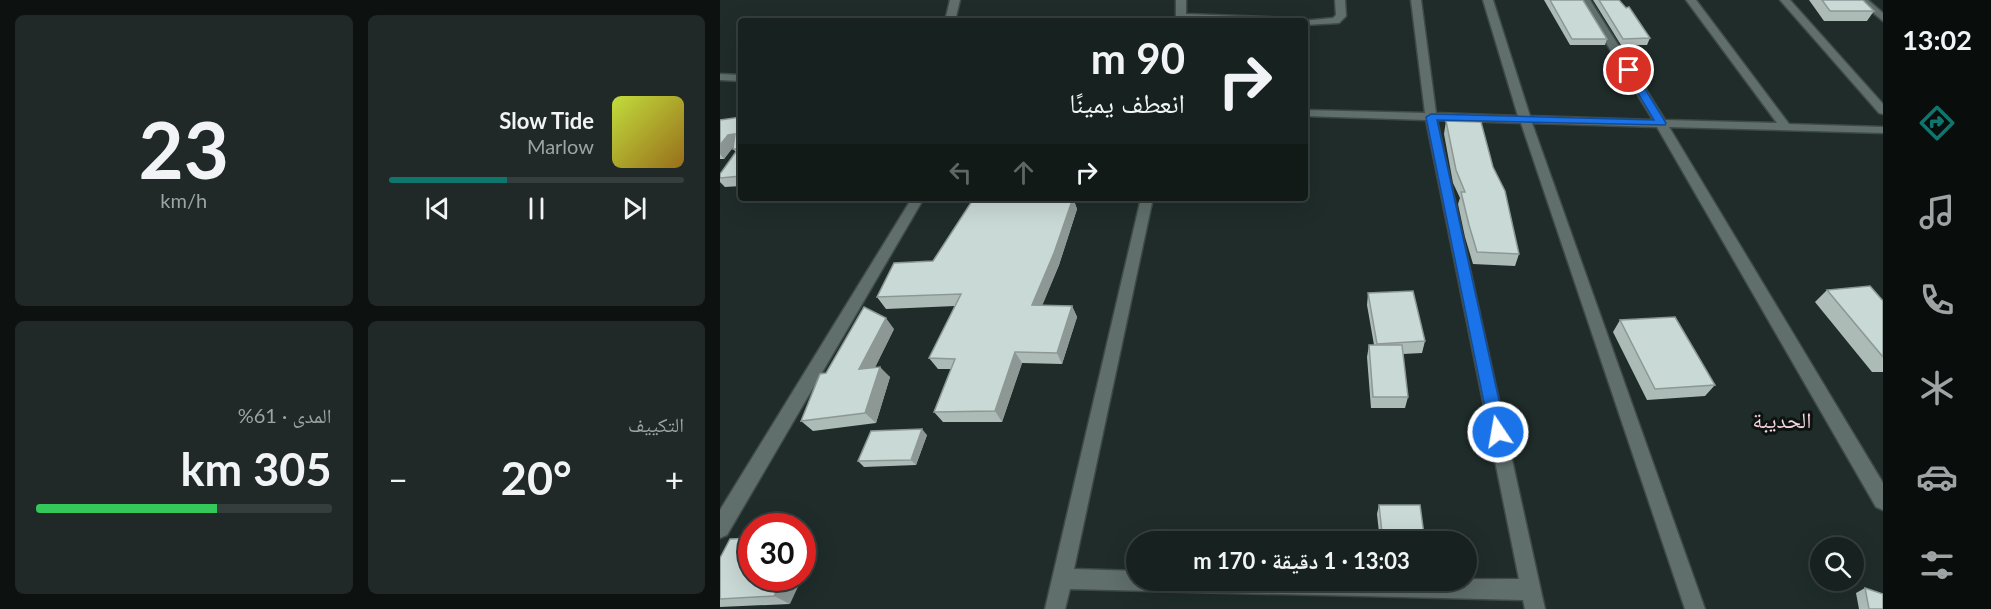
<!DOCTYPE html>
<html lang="ar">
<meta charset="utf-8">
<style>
:root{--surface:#17211f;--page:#202928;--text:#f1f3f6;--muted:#9ea3a4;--line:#363e3d;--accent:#0f766e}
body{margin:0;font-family:Lato,"Noto Naskh Arabic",sans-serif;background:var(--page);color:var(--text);direction:rtl;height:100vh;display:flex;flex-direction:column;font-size:22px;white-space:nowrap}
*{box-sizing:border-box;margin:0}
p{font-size:20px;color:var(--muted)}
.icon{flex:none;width:33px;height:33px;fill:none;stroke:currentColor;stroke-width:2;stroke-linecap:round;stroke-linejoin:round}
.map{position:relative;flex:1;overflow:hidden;direction:ltr}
.side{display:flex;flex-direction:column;gap:15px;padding:15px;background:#0d1211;width:720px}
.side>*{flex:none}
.guide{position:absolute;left:18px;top:18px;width:570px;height:183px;border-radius:6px;box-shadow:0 6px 24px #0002,0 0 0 2px var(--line);direction:rtl;background:#17211f;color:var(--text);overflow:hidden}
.buttons{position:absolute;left:1090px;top:537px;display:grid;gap:12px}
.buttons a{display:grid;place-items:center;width:54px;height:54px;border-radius:50%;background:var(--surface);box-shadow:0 6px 24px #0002,0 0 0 2px var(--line);font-size:30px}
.speed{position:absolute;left:18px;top:513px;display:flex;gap:12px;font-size:30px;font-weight:700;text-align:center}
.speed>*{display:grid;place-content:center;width:78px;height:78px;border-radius:50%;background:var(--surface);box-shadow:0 6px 24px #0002,0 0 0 2px var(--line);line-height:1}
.speed .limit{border:9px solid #d22;background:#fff;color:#111}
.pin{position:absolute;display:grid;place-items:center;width:51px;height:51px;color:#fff;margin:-26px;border:3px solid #fff;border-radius:50%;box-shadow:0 2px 6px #0007}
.me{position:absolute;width:66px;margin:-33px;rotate:348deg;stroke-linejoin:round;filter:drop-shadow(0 0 4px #0008)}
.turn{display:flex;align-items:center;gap:21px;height:126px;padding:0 24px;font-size:27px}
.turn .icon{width:78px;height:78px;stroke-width:2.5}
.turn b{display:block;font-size:42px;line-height:51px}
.lanes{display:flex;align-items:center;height:57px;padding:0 24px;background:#0003;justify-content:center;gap:30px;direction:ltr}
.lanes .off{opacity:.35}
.big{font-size:45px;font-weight:700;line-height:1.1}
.side .card{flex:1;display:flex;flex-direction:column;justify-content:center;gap:9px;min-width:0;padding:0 21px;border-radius:9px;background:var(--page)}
.side .dial{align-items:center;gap:0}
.dial b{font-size:78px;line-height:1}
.song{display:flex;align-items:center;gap:18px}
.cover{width:72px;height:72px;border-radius:9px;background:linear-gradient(135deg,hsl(70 70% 55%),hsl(40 70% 35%))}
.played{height:6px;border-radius:3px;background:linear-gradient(90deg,var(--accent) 40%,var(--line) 40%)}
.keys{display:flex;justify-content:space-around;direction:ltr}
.heat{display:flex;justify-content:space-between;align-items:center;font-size:33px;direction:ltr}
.charge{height:9px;border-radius:4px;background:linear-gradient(90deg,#34c759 61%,var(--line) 0)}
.side .tiles{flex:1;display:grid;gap:15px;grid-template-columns:repeat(2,1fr)}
.trip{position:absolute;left:406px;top:531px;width:351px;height:60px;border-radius:30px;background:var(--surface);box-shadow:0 6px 24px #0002,0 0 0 2px var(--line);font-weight:700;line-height:60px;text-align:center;direction:rtl}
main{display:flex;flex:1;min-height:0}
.menu{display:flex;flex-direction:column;width:108px;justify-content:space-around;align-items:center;background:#090d0c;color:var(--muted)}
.menu .icon{width:42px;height:42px}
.menu .selected{color:var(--accent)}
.menu b{font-size:27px;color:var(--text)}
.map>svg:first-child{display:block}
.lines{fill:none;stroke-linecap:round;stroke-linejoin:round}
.street-casing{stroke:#3f4a47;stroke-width:3}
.street{fill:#606f6b;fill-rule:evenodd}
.wall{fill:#adbbb7}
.shaded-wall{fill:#8d9895}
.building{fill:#c9d9d5;stroke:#8d9895;stroke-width:1.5}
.route{fill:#1a73e8;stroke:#114b97;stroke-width:1.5}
.labels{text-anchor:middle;stroke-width:6;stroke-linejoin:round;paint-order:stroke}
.quarter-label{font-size:22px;fill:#f7d5df;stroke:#0d1311}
</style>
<main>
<nav class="menu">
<b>13:02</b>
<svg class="icon selected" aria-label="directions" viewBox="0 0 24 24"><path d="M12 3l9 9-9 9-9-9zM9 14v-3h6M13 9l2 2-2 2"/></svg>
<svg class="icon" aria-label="music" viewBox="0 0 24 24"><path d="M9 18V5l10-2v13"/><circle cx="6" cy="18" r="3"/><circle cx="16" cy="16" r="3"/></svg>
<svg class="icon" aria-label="phone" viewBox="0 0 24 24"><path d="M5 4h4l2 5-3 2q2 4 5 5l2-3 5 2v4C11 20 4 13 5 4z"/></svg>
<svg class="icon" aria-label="climate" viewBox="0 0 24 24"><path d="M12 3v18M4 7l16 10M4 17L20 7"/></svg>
<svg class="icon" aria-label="car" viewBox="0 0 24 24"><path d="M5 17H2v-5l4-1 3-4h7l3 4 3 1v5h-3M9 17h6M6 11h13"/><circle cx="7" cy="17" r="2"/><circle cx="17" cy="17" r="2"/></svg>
<svg class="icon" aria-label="filters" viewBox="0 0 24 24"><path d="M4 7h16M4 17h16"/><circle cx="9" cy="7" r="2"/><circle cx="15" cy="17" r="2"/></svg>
</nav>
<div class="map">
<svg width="1163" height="609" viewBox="0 0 1163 609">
<rect width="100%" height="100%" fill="#1f2c29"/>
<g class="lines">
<defs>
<g id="street">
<path d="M 230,0 L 240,0 L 235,21 L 225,21 Z"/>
<path d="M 456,0 L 466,0 L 466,14 L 571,18 L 576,21 L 456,21 Z"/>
<path d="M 615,0 L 625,0 L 626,16 L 619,23 L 585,25 L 585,21 L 581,21 L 613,18 L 616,15 Z"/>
<path d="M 691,0 L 701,0 L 716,113 L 798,116 L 763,0 L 773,0 L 810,116 L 933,120 L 860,0 L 870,0 L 945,120 L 1057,123 L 966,0 L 976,0 L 1069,124 L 1163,127 L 1163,133 L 949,127 L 1163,483 L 1163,510 L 1156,507 L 937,127 L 812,123 L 985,609 L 965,609 L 801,123 L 717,120 L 825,609 L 805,609 L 803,600 L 350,589 L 345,609 L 325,609 L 421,198 L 433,198 L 354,569 L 417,571 L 417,580 L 799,579 L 706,120 L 585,116 L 585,110 L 705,113 Z"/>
<path d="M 1060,0 L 1070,0 L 1163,104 L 1163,114 L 1159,113 Z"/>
<path d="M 1138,0 L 1148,0 L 1163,13 L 1163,21 Z"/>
<path d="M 0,74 L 21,75 L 21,81 L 0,80 Z"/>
<path d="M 192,198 L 204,198 L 7,535 L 0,538 L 0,510 Z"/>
</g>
</defs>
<!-- street casing -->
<use href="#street" class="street-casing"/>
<!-- street -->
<use href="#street" class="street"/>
</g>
<!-- wall -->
<g class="wall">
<path d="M 824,0 L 863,0 L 887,39 L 885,45 L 850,45 Z"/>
<path d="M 873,0 L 899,0 L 930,38 L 927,45 L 901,45 Z"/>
<path d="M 1089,0 L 1143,0 L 1154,11 L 1147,21 L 1104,21 Z"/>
<path d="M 21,117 L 21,186 L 5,187 L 0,182 L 0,174 L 16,152 L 13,149 L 13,147 L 4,159 L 0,159 L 0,120 Z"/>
<path d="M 726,121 L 773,167 L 799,254 L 795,266 L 753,264 L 745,237 L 738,204 L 740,198 L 733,183 L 724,134 Z"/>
<path d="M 353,198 L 357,209 L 339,265 L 322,305 L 352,306 L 357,317 L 342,364 L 302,363 L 282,422 L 223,422 L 214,412 L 231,369 L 218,369 L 209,358 L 235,306 L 166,309 L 157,297 L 213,261 Z"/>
<path d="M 1107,290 L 1163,301 L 1163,372 L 1152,372 L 1095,302 Z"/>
<path d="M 648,293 L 705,341 L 702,353 L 683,354 L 688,397 L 685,408 L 651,408 L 647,357 L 649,345 L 654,345 L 647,305 Z"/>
<path d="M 900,320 L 995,385 L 985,396 L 927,400 L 893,332 Z"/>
<path d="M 174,329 L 155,367 L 170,377 L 156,423 L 93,431 L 81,421 Z"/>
<path d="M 207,435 L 196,465 L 144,467 L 138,461 Z"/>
<path d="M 659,505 L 705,542 L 660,542 L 657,514 Z"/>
<path d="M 0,558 L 70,604 L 0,607 Z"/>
<path d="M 1145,588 L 1163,609 L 1139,609 L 1136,593 Z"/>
</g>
<!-- shaded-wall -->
<g class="shaded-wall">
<path d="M 15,134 L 15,145 L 4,159 L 0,154 L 0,145 L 8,135 Z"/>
<path d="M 353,198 L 357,209 L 339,265 L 318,316 L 312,305 Z"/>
<path d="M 352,306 L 357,317 L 342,364 L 337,353 Z"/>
<path d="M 166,318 L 174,329 L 149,380 L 139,369 Z"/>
<path d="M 295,352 L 302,363 L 282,422 L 275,411 Z"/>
<path d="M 160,367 L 170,377 L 156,423 L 145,413 Z"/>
<path d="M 202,429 L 207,435 L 196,465 L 191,460 Z"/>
<path d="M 82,536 L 96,544 L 82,576 Z"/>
<path d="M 62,578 L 82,578 L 70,604 L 54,596 Z"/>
</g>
<!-- building -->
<g class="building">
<path d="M 830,0 L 863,0 L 887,39 L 852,39 Z"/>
<path d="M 879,0 L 899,0 L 906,8 L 909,7 L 930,38 L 903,39 Z"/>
<path d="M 1102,0 L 1143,0 L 1154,11 L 1110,11 Z"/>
<path d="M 21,117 L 21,176 L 0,178 L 0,174 L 18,149 L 13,149 L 15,134 L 8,135 L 0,145 L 0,120 Z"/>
<path d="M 726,121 L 761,122 L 773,167 L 785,191 L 799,254 L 757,252 L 749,225 L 741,192 L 745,192 L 736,170 Z"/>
<path d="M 254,198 L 353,198 L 334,253 L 312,305 L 352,306 L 337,353 L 295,352 L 275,411 L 214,412 L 235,359 L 209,358 L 241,294 L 157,297 L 174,263 L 213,261 Z"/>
<path d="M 1150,286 L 1163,301 L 1163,357 L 1107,290 Z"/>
<path d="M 693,291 L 705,341 L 657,344 L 648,293 Z"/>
<path d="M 144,307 L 166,318 L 139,369 L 160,367 L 145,413 L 81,421 L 100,374 L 106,373 Z"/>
<path d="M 955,317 L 995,385 L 935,389 L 900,320 Z"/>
<path d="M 649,345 L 682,345 L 688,397 L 653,397 Z"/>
<path d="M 202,429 L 191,460 L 138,461 L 151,431 Z"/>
<path d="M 659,505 L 700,505 L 705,542 L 663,542 Z"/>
<path d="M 32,538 L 32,578 L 62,578 L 54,596 L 0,599 L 0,558 L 10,539 Z"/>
<path d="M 1145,588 L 1163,594 L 1163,609 L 1149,609 Z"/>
</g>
<!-- route -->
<path class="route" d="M 905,68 L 912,68 L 946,123 L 945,125 L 717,120 L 786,432 L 784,437 L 778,439 L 773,437 L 770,432 L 706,117 L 711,114 L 934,120 L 904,70 Z"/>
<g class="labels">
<!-- quarter labels -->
<g class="quarter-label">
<text x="1062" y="428">الحديبة</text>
</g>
</g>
</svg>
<div class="buttons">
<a><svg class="icon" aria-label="search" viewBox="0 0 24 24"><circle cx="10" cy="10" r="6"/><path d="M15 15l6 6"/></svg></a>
</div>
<div class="speed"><div class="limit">30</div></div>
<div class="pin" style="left:909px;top:70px;background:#d93025"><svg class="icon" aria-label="arrive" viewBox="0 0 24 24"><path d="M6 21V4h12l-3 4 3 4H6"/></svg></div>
<svg class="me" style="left:778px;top:432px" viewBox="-20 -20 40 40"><circle r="17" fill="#1a73e8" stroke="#fff" stroke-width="3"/><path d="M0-11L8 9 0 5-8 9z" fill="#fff"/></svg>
<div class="trip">13:03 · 1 دقيقة · 170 m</div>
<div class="guide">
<div class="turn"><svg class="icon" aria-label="right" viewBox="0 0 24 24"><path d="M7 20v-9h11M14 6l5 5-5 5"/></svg><div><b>90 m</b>انعطف يمينًا</div></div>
<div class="lanes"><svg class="icon off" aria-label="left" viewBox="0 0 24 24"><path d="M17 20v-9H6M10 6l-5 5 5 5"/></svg><svg class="icon off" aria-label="ahead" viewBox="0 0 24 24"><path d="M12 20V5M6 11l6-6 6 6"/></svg><svg class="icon" aria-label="right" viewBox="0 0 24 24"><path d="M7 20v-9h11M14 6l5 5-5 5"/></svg></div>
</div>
</div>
<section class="side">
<div class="tiles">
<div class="card">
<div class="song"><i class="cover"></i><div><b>Slow Tide</b><p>Marlow</p></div></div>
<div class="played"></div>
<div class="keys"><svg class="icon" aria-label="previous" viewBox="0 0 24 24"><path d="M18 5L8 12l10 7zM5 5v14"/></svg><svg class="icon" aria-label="pause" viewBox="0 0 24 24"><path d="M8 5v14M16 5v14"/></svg><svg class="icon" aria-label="next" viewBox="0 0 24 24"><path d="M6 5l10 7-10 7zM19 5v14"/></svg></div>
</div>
<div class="card dial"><b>23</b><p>km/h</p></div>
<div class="card"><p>التكييف</p>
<div class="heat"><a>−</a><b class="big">20°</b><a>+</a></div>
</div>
<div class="card"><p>المدى · 61%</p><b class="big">305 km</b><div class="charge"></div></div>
</div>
</section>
</main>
